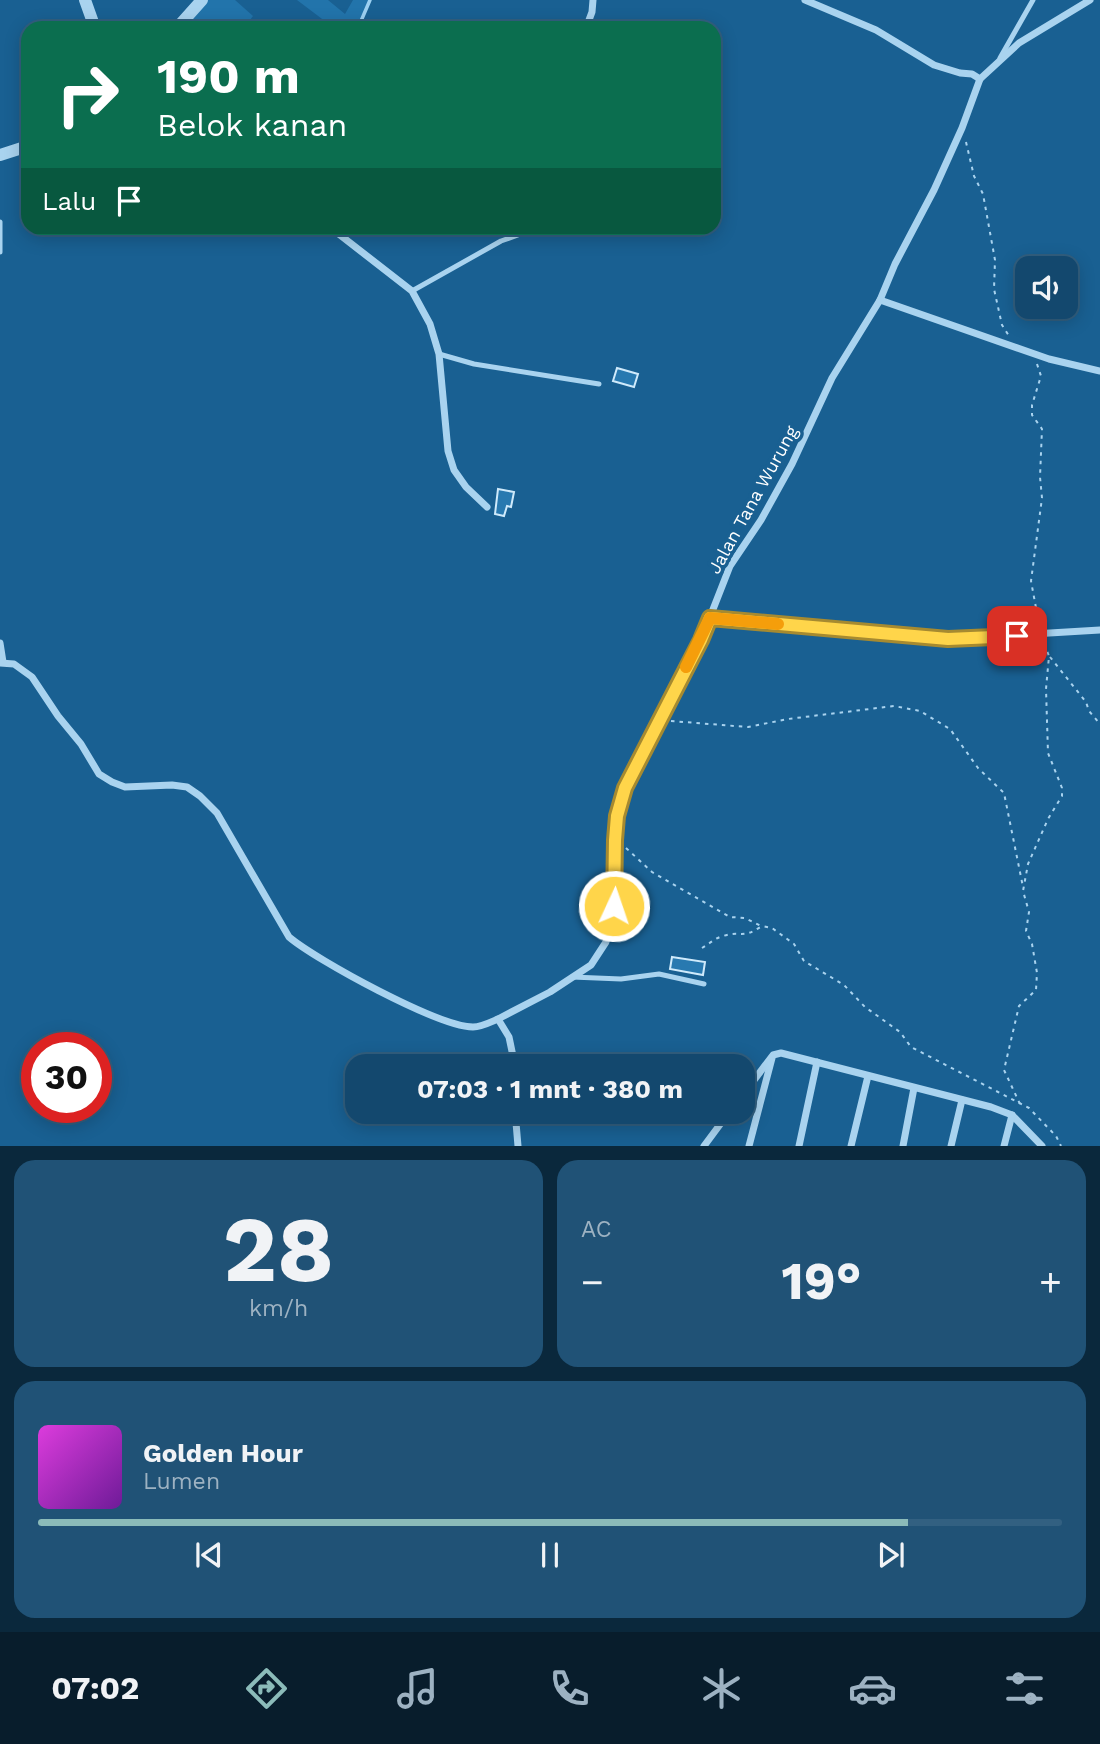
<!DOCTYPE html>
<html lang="id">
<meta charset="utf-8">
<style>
:root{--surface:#13486e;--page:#205276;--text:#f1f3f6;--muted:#9db2c2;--line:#326081;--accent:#8bbbb9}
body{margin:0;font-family:"Work Sans",sans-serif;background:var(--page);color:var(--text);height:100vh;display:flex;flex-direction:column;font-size:26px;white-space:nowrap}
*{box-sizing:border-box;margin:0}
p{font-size:23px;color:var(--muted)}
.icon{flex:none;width:38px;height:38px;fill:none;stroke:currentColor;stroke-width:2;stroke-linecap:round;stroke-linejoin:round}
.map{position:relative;height:1146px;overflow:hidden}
.side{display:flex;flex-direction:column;gap:14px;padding:14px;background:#0a283c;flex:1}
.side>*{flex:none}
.guide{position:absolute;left:21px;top:21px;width:700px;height:214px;border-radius:21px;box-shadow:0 4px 18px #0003,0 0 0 2px var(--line);background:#0b6e4f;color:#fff;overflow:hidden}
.tools{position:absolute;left:1015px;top:256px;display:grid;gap:14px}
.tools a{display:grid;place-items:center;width:63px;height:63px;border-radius:14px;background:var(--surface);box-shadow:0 4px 18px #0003,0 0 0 2px var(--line);font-size:35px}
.speed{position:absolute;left:21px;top:1032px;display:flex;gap:14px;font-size:35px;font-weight:700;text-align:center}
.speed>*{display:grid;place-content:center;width:91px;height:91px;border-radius:50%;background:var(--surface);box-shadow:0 4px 18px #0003,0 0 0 2px var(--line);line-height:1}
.speed .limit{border:10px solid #d22;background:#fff;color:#111}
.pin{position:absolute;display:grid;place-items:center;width:60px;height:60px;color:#fff;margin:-30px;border-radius:14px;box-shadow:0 4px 10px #0006}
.me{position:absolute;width:77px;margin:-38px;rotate:3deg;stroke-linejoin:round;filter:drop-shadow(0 0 5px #0008)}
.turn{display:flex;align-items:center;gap:24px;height:147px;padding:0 21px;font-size:32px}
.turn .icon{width:91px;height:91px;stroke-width:2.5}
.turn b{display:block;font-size:49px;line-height:60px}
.then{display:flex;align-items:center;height:66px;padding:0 21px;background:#0003;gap:14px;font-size:26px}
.big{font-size:52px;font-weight:700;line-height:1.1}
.side .widget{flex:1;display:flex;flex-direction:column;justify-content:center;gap:10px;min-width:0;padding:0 24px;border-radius:21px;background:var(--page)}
.side .dial{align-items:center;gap:0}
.dial b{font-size:91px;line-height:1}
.song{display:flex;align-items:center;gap:21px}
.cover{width:84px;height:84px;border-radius:10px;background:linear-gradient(135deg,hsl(300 70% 55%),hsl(280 70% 35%))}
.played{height:7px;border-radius:4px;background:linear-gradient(90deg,var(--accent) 85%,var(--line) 85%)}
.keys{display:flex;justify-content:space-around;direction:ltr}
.heat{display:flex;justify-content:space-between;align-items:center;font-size:38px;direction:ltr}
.side .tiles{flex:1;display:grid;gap:14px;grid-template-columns:1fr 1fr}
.widget:last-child{grid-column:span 2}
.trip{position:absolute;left:345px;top:1054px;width:410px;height:70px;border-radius:21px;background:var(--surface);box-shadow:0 4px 18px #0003,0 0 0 2px var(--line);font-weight:700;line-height:70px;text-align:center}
.tabs{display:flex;height:112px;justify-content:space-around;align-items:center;background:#081d2c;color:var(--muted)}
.tabs .icon{width:49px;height:49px}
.tabs .selected{color:var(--accent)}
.tabs b{font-size:32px;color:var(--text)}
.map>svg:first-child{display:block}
.green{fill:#2274ab}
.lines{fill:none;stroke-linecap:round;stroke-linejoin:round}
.stream{stroke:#9cd0f1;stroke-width:3.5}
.building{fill:#2879b0;stroke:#cfeafb;stroke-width:2}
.path{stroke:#a9d3ef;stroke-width:2;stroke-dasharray:3.5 5;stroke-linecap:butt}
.service{stroke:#a9d3ef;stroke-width:5}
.minor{stroke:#a9d3ef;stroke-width:7}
.tertiary{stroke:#a9d3ef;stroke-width:12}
.route-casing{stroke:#a68a30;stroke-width:18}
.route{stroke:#ffd54a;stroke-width:12}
.slow{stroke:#f59e0b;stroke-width:12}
.labels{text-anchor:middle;stroke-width:7;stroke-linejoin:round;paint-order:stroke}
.street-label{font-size:18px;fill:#fff;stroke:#196092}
</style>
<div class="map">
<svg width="1100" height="1146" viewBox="0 0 1100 1146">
<rect width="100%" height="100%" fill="#196092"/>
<!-- green -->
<g class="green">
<path d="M 201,0 L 235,0 L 253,16 L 247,24 L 238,28 L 177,28 Z"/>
<path d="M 297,0 L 328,0 L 345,14 L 353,0 L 370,0 L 358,28 L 334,28 Z"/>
</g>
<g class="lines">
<!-- stream -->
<path class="stream" d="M 358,28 L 370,0"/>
</g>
<!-- building -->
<g class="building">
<path d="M 617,368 L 638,374 L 634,387 L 613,381 Z"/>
<path d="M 498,489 L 514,492 L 511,507 L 507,506 L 504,516 L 495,514 Z"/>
<path d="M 672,957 L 705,962 L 703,975 L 670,969 Z"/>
</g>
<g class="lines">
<!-- path -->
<g class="path">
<path d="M 966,142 L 974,176 L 983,194 L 995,260 L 994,289 L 1002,325 L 1009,336"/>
<path d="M 1037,364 L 1041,376 L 1032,405 L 1032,415 L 1042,429 L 1040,477 L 1042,498 L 1031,581 L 1039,624"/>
<path d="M 1050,657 L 1086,702 L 1089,711 L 1100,724"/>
<path d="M 671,721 L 748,727 L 788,719 L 894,706 L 920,711 L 950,729 L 978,768 L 1004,793 L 1023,887"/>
<path d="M 626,848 L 652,872 L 730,917 L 745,918 L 761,926"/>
<path d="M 702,948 C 709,944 715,938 723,936 C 742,930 741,940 762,926 L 772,928 L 794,944 L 804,961 L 844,985 L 865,1007 L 900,1032 L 911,1047 L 1029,1108 L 1056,1136 L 1061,1146"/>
<path d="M 1020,1104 L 1004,1070 L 1019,1006 L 1036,990 L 1037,973 L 1032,944 L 1026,931 L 1029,912 L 1023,891 L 1028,864 L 1048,819 L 1062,796 L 1062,788 L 1048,753 L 1046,689 L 1049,656 L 1044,643"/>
</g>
<!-- service -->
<g class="service">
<path d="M 1000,58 L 1033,0"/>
<path d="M 0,222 L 0,252"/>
<path d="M 412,291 L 501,241 L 518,235"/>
<path d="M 439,354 L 474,364 L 599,384"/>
<path d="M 572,977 L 621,979 L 659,974 L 704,984"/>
</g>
<!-- minor -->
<g class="minor">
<path d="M 805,0 L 876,30 L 934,65 L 960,73 L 972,74 L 980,79 L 1019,43 L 1090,0"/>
<path d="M 586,28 L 592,12 L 593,0"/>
<path d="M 331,228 L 412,291 L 430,324 L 439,354 L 448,451 L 454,470 L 466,487 L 487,507"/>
<path d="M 880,300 L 1049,359 L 1100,371"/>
<path d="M 710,618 L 948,639 L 1100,630"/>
<path d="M 0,643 L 3,662"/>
<path d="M 0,663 L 14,664 L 32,677 L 58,716 L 81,744 L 99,774 L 112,782 L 125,787 L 172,785 L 187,787 L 200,796 L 217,813 L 289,937 C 316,960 439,1027 473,1027 C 481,1027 491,1022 498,1019 L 509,1037 L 515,1066"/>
<path d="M 498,1019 L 550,992 L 591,965 L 606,942 L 614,906 L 615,840 L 617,816 L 625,788 L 701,640 L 730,566 L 761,520 L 792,464 L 832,378 L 880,300 L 895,264 L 934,190 L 962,128 L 980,79"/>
<path d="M 742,1096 L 773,1055 L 781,1053 L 991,1107 L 1012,1115 L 1042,1146"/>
<path d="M 515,1111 L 518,1146"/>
<path d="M 704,1146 L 730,1111"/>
<path d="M 749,1146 L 772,1058"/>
<path d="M 799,1146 L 817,1062"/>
<path d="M 851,1146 L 868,1076"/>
<path d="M 903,1146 L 914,1088"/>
<path d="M 951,1146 L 962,1100"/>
<path d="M 1004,1146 L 1012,1115"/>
</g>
<!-- tertiary -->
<g class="tertiary">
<path d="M 85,0 L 95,28"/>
<path d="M 177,28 L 202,0"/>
<path d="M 0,155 L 28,146"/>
</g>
</g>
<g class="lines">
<defs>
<path id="route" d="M 614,906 L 615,840 L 617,816 L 625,788 L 701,640 L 710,618 L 948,639 L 1017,636"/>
</defs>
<!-- route casing -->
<use href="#route" class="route-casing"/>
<!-- route -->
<use href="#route" class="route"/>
<!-- slow -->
<path class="slow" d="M 686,667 L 710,618 L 778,624"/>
</g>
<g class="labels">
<!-- street labels -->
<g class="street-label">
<text transform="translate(753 500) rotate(-61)" y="6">Jalan Tana Wurung</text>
</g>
</g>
</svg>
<div class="tools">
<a><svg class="icon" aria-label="sound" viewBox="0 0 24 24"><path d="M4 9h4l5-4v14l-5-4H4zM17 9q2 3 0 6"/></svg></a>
</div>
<div class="speed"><div class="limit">30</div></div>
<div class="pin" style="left:1017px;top:636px;background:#d93025"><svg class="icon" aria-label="arrive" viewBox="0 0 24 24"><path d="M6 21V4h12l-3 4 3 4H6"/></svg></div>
<svg class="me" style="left:614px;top:906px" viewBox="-20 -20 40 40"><circle r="17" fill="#ffd54a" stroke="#fff" stroke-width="3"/><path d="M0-11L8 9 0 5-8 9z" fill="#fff"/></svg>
<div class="trip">07:03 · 1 mnt · 380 m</div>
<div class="guide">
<div class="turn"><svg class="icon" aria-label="right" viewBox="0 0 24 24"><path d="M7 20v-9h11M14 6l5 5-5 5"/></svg><div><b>190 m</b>Belok kanan</div></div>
<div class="then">Lalu<svg class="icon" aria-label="arrive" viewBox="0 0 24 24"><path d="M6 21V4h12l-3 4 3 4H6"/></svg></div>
</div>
</div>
<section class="side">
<div class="tiles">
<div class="widget dial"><b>28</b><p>km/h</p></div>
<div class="widget"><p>AC</p>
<div class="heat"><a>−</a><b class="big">19°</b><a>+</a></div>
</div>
<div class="widget">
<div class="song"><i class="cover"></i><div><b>Golden Hour</b><p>Lumen</p></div></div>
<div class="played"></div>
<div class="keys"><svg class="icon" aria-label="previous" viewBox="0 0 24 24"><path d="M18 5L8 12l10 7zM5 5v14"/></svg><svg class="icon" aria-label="pause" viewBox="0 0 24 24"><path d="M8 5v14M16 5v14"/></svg><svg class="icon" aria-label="next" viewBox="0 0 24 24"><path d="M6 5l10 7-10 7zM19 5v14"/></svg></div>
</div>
</div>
</section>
<nav class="tabs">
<b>07:02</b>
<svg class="icon selected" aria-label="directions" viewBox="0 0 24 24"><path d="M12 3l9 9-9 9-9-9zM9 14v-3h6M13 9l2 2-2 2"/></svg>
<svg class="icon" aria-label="music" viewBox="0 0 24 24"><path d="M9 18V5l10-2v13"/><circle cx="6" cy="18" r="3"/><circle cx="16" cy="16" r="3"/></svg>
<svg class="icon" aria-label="phone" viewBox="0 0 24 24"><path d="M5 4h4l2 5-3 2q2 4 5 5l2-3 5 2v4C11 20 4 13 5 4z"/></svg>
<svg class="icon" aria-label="climate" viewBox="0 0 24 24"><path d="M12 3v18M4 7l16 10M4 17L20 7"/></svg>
<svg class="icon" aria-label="car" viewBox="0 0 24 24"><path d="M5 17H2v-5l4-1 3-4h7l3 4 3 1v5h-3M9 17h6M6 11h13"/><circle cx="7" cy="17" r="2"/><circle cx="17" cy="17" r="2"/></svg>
<svg class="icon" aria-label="filters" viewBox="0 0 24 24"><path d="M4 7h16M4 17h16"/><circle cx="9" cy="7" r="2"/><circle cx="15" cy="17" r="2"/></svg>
</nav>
